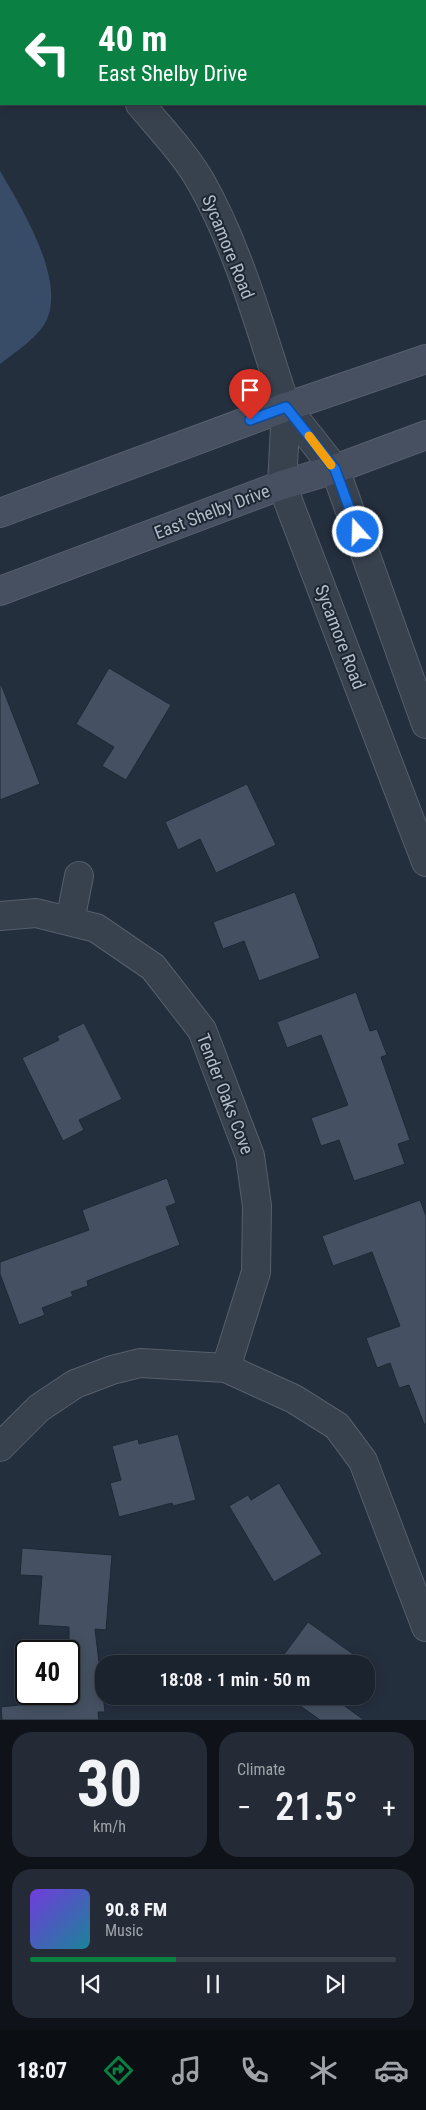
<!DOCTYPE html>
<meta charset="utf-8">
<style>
:root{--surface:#1b232e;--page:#242b36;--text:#f1f3f6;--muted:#a0a4aa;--line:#39404a;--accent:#0b8043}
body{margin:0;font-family:"Roboto Condensed",sans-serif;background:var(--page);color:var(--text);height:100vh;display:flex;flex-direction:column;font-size:19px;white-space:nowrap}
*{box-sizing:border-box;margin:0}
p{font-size:16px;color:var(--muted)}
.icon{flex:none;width:28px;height:28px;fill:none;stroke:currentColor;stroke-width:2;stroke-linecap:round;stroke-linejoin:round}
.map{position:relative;height:1720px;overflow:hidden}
.drawer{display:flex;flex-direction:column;gap:12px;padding:12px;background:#0f1319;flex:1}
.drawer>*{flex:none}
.top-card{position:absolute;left:0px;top:0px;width:426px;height:105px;box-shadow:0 2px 12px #0003,0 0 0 1px var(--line);background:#0b8043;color:#fff;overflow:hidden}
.speed{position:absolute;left:15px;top:1640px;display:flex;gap:10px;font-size:25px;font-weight:700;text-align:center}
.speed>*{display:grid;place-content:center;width:65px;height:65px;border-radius:50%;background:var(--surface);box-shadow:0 2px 12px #0003,0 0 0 1px var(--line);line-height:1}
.speed .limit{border:2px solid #111;border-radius:8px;background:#fff;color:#111}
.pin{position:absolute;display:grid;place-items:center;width:42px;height:42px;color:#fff;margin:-51px -21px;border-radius:50% 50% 50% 0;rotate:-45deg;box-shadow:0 0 5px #0007}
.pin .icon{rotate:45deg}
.me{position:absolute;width:55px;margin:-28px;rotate:340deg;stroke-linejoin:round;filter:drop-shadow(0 0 4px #0008)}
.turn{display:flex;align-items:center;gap:18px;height:105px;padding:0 15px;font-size:22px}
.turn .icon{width:65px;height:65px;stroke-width:2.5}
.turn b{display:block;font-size:35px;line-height:42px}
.big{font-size:38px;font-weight:600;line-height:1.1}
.drawer .widget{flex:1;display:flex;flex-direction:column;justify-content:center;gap:8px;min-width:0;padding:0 18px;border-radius:20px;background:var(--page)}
.drawer .dial{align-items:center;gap:0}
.dial b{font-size:65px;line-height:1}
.song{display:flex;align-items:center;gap:15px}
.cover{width:60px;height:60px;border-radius:8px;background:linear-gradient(135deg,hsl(260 70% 55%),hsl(190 70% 35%))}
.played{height:5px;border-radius:2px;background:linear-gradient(90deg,var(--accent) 40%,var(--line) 40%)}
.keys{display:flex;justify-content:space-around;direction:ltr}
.heat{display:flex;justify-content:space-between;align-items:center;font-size:28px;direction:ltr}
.drawer .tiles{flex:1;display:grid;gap:12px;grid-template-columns:1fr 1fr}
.widget:last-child{grid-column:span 2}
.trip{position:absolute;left:95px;top:1655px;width:280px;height:50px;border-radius:20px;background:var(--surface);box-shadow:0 2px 12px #0003,0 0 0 1px var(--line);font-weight:600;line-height:50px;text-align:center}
.tab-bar{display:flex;height:80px;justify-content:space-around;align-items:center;background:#0b0e12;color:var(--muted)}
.tab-bar .icon{width:35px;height:35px}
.tab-bar .selected{color:var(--accent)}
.tab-bar b{font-size:22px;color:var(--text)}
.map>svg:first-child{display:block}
.water{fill:#394c67}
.building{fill:#455162;stroke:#1f2835}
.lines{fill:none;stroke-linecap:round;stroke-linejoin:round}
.minor-casing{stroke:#565f6c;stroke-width:30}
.tertiary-casing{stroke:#565f6c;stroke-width:30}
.secondary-casing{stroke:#565f6c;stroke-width:30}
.minor{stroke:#38414e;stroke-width:28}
.tertiary{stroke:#38414e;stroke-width:28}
.secondary{stroke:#465061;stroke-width:28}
.route-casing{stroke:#114b97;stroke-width:12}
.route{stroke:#1a73e8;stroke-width:9}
.slow{stroke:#f59e0b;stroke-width:9}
.labels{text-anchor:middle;stroke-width:4;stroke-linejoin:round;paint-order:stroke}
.street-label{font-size:18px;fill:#b4bcc9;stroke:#1d2633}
</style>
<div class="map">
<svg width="426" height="1720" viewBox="0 0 426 1720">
<rect width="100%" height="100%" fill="#242f3e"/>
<!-- water -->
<path class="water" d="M 0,171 C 21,207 68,282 45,323 C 36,339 14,353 0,364 Z"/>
<!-- building -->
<g class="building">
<path d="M 109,668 L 171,705 L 126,780 L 102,766 L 114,747 L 76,724 Z"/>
<path d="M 1,684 L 40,784 L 0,800 L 0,685 Z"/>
<path d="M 247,784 L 276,845 L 216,873 L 200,839 L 178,850 L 165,822 Z"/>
<path d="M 295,892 L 320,958 L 259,981 L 244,941 L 223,949 L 213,922 Z"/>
<path d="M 356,992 L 370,1031 L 377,1029 L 387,1055 L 381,1057 L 410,1140 L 398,1144 L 405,1164 L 354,1181 L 339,1140 L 321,1146 L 311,1118 L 348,1105 L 321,1035 L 287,1048 L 277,1022 Z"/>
<path d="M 84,1023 L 122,1099 L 79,1120 L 84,1130 L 63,1141 L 22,1058 L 59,1040 L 57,1036 Z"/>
<path d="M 167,1178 L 176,1203 L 166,1207 L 180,1245 L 87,1281 L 88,1286 L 71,1292 L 73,1296 L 42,1308 L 45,1315 L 19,1325 L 0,1274 L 0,1262 L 89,1230 L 82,1210 Z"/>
<path d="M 420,1200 L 426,1216 L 426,1424 L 424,1424 L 409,1385 L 399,1388 L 390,1363 L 377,1368 L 366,1338 L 400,1326 L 372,1252 L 333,1266 L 322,1236 Z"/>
<path d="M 178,1434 L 196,1500 L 173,1506 L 172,1503 L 119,1517 L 110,1483 L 121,1480 L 112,1446 L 138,1439 L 139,1444 Z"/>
<path d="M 279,1483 L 322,1554 L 274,1582 L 229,1506 L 248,1495 L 251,1500 Z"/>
<path d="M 22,1548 L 112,1555 L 106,1630 L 95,1629 L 105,1712 L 98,1712 L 99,1720 L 2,1720 L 1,1707 L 46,1702 L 45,1694 L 69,1694 L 69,1627 L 38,1625 L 42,1576 L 20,1575 Z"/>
<path d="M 308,1622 L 367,1664 L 277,1664 Z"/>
<path d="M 294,1696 L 331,1696 L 364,1720 L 320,1720 L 292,1700 Z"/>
</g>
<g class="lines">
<defs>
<g id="minor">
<path d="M 55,0 L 56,1"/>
<path d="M 382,0 L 383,1"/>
<path d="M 425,26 L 426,26"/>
<path d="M 140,104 C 160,128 185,154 201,182 C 240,251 261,332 286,407"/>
<path d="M 0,916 L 36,913 L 96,928 L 153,967 L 202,1030 L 250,1156 L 257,1206 L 256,1272 L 226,1368"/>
<path d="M 70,921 L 79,876"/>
<path d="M 0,1447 L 39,1408 L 75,1384 L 112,1370 L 140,1363 L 226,1368 L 294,1399 L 337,1426 L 363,1461 L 426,1627"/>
</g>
<g id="tertiary">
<path d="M 286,407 L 282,485 L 426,862"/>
<path d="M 286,407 L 335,469 L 426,724"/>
</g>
<g id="secondary">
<path d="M 0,513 L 286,407 L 426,359"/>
<path d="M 0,591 L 282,485 L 335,469 L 426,435"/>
</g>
</defs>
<!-- minor casing -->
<use href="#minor" class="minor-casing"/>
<!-- tertiary casing -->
<use href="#tertiary" class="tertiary-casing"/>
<!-- secondary casing -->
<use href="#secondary" class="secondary-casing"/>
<!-- minor -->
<use href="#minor" class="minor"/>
<!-- tertiary -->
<use href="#tertiary" class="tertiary"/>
<!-- secondary -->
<use href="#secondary" class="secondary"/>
</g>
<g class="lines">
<defs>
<path id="route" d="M 250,420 L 286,407 L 335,469 L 358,532"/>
</defs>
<!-- route casing -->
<use href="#route" class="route-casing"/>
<!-- route -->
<use href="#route" class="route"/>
<!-- slow -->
<path class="slow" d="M 309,436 L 331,465"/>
</g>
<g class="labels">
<!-- street labels -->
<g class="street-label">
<text transform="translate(228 247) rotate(68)" y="6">Sycamore Road</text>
<text transform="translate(212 512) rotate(-21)" y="6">East Shelby Drive</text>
<text transform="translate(340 637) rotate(69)" y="6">Sycamore Road</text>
<text transform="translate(225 1094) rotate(69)" y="6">Tender Oaks Cove</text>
</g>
</g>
</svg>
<div class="speed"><div class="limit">40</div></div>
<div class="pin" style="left:250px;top:420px;background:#d93025"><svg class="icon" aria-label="arrive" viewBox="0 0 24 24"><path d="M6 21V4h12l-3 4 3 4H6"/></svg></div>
<svg class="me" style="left:358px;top:532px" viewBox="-20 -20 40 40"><circle r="17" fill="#1a73e8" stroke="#fff" stroke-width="3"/><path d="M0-11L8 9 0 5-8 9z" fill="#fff"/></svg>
<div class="trip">18:08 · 1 min · 50 m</div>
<div class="top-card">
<div class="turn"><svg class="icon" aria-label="left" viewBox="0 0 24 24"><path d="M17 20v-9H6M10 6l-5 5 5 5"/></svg><div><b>40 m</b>East Shelby Drive</div></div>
</div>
</div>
<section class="drawer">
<div class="tiles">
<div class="widget dial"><b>30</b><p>km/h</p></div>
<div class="widget"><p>Climate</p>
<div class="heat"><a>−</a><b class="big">21.5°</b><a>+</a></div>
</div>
<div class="widget">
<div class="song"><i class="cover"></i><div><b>90.8 FM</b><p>Music</p></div></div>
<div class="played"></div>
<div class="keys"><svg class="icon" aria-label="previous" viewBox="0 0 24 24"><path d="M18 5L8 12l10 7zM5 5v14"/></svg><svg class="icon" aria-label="pause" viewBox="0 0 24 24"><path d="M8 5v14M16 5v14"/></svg><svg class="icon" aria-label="next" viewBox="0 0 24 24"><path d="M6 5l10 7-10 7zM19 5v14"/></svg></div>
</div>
</div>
</section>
<nav class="tab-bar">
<b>18:07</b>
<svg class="icon selected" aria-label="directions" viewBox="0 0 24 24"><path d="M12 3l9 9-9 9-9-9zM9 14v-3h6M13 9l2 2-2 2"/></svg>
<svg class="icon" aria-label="music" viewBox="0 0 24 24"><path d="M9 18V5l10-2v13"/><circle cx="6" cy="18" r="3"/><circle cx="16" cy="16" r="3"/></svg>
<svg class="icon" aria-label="phone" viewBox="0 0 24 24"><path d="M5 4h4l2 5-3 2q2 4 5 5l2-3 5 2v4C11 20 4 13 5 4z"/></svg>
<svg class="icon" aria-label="climate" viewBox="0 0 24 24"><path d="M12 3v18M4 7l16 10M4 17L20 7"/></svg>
<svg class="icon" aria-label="car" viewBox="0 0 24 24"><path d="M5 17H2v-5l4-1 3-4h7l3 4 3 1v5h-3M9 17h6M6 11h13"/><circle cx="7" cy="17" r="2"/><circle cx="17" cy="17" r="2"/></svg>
</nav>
